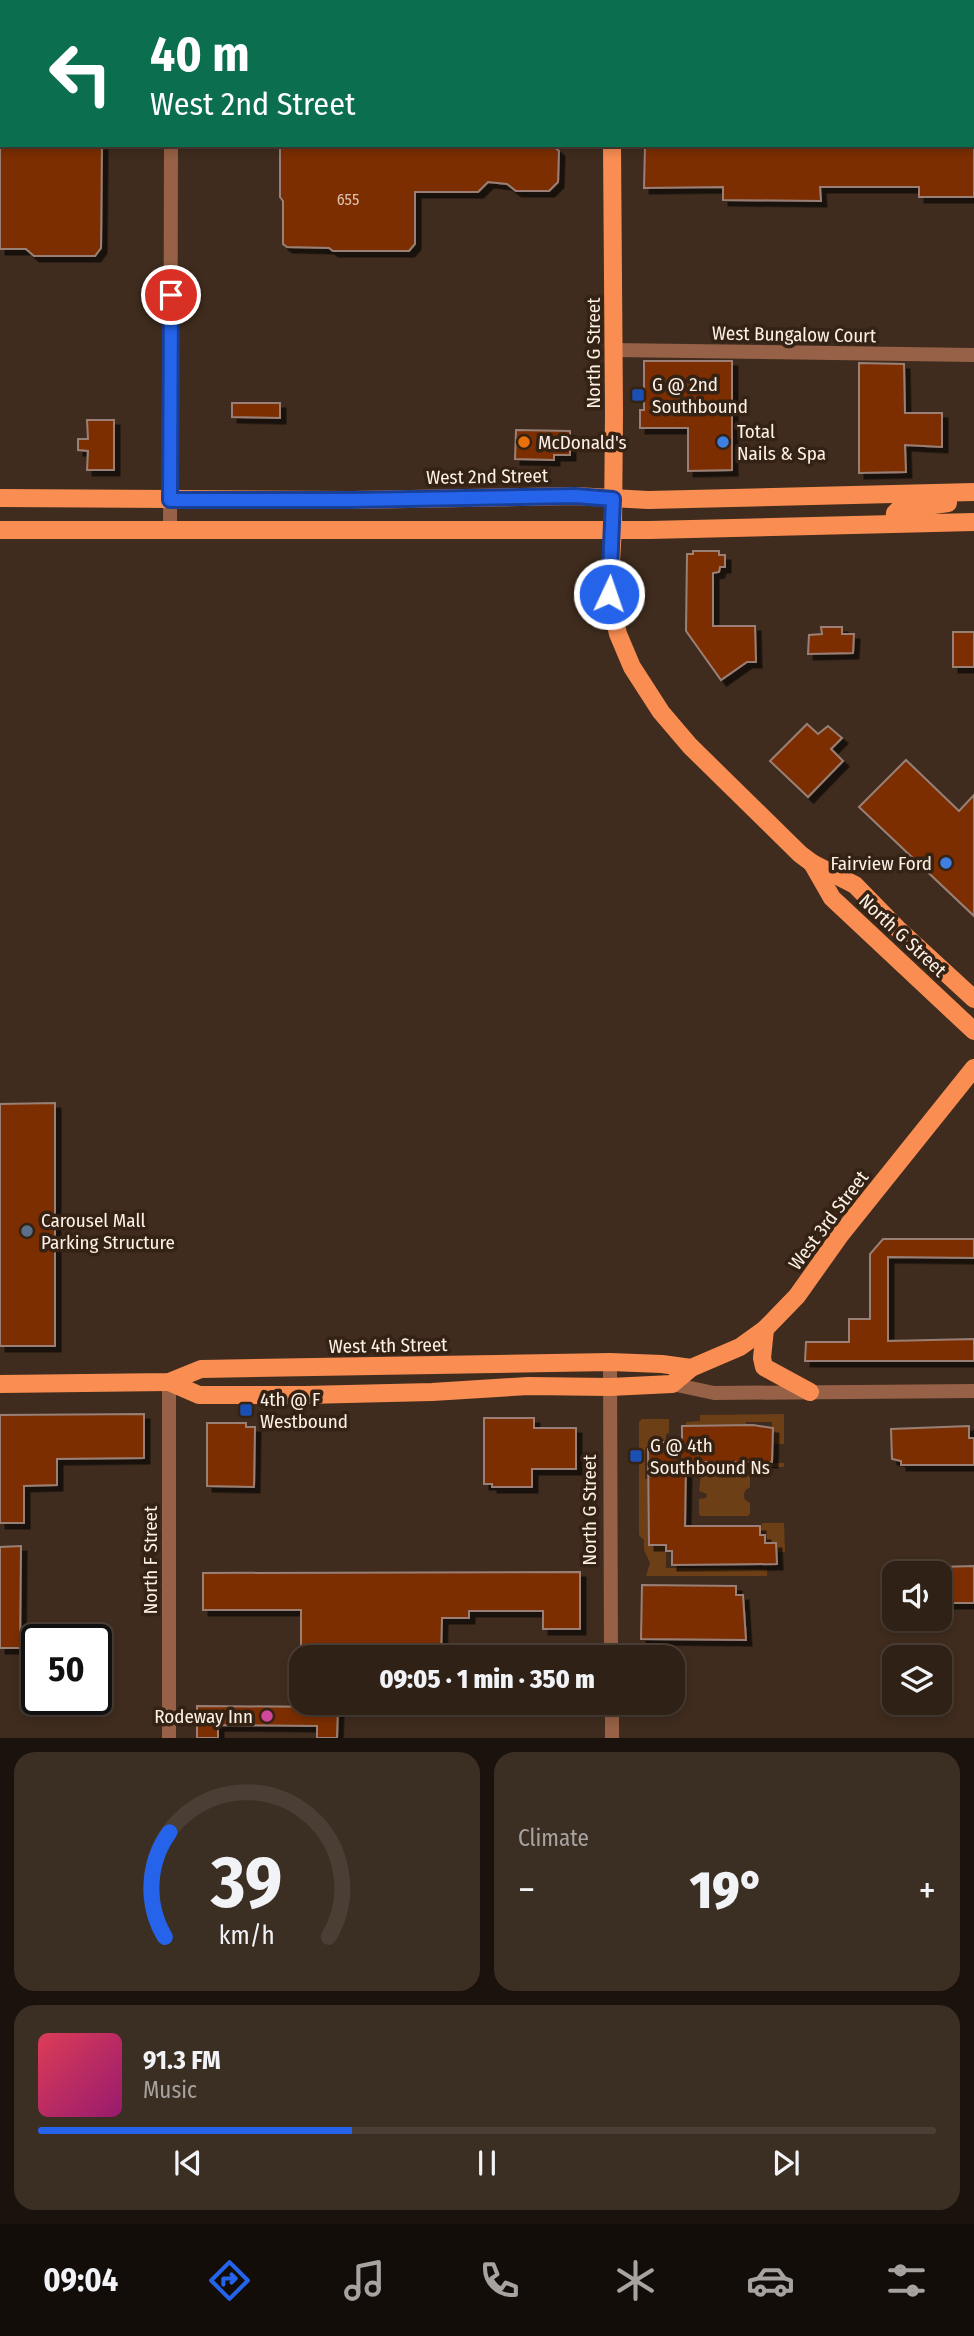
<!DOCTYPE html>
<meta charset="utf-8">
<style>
:root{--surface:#2f2116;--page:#3b2e23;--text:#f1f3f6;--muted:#a7a3a1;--line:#4a3e35;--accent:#2563eb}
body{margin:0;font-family:"Fira Sans Condensed",sans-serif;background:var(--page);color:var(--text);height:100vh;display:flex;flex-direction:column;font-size:26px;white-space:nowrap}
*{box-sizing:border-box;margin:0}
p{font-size:23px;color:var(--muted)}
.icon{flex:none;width:38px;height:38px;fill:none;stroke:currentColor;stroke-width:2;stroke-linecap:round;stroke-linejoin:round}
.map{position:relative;height:1738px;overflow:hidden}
.sheet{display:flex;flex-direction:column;gap:14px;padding:14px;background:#1a120c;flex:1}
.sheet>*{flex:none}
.top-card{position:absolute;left:0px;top:0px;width:975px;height:147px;box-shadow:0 4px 10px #0003,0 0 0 2px var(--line);background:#0b6e4f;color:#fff;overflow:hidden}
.tools{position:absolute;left:882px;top:1561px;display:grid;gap:14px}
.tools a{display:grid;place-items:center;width:70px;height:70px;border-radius:14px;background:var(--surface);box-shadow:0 4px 10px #0003,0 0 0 2px var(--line);font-size:35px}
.speed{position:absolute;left:21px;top:1624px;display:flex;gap:14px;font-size:35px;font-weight:700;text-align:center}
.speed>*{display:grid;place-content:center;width:91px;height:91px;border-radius:50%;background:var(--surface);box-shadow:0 4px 10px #0003,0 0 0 2px var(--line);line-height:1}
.speed .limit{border:4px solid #111;border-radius:10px;background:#fff;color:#111}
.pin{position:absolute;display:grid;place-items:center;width:60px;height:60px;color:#fff;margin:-30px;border:4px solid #fff;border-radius:50%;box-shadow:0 2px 7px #0007}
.me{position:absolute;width:77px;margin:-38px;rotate:3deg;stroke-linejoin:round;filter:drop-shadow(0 0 5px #0008)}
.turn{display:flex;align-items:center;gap:24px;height:147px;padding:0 35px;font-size:32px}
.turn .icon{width:91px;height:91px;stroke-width:2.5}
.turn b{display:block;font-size:49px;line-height:60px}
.big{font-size:52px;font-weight:800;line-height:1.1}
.sheet .widget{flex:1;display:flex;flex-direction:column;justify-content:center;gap:10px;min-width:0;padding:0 24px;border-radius:21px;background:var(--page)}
.sheet .dial{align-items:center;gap:0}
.dial svg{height:182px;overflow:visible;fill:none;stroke:var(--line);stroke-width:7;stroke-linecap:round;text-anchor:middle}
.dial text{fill:var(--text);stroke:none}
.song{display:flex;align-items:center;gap:21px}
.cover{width:84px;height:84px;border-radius:10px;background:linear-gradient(135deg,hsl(350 70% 55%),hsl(320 70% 35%))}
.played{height:7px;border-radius:4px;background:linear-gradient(90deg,var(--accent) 35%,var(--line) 35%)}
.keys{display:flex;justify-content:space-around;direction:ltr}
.heat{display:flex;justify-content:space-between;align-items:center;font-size:38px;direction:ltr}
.sheet .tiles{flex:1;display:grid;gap:14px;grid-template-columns:1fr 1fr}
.widget:last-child{grid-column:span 2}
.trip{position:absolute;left:289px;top:1645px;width:396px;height:70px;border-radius:21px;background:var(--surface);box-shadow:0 4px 10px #0003,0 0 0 2px var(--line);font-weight:800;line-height:70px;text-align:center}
.menu{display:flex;height:112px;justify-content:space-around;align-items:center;background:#130d09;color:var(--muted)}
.menu .icon{width:49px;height:49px}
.menu .active{color:var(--accent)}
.menu b{font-size:32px;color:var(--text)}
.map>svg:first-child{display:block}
.green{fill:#6c3f16}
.building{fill:#7b2f03;stroke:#997f74;stroke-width:2;filter:url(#shadow)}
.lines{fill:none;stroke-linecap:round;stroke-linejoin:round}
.minor{stroke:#966146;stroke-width:14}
.major{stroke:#fa8e52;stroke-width:18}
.route-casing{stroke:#184099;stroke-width:18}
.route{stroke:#2563eb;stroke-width:12}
.transit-dot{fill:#1a4fb4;stroke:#342214;stroke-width:2.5}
.food-dot{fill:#e8710a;stroke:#342214;stroke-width:2.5}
.shop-dot{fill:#3f7fe0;stroke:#342214;stroke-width:2.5}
.service-dot{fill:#5c6f8a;stroke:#342214;stroke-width:2.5}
.hotel-dot{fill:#d1479c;stroke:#342214;stroke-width:2.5}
.labels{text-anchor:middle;stroke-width:7;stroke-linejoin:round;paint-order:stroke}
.number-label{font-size:16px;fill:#dcc0ae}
.street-label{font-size:19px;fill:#fdf1e7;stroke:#342214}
.poi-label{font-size:19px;fill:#fdf1e7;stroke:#342214;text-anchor:start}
</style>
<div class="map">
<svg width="974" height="1738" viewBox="0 0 974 1738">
<defs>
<filter id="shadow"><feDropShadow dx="5.5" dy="5.5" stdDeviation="0" flood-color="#0009"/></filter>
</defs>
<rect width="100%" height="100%" fill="#3f2c1e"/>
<!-- green -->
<g class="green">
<path d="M 784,1414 L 784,1444 L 772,1444 L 772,1422 L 746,1422 L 746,1426 L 686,1426 L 686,1422 L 700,1421 L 700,1415 Z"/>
<path d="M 642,1419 L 669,1419 L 669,1433 L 666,1434 L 666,1442 L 662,1447 L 646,1447 L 645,1451 L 645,1479 L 649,1479 L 650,1545 L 666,1545 L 666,1568 L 767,1569 L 767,1576 L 646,1576 L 650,1563 L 644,1550 L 644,1540 L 639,1535 L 639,1422 Z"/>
<path d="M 784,1463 L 784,1467 L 750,1467 L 749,1471 L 700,1471 L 700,1464 Z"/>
<path d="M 701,1474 L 748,1474 L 750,1477 L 750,1487 C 744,1490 743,1494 745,1500 L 750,1503 L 750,1514 L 748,1516 L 701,1516 L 699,1514 L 699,1499 L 706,1498 L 707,1494 L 699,1491 Z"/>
<path d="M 762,1523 L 784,1523 L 785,1552 L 777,1552 L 776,1543 L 765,1543 L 765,1535 L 760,1535 Z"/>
</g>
<!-- building -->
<g class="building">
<path d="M 0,145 L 102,145 L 101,248 L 95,256 L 34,256 L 26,249 L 0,249 Z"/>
<path d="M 280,145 L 552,145 L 559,151 L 558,182 L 549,191 L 516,191 L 507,184 L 488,182 L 478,192 L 415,192 L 415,244 L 409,251 L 333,251 L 329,248 L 287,247 L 283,244 L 283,201 L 280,197 Z"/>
<path d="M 645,145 L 974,145 L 974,197 L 919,197 L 919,187 L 820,187 L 821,201 L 723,200 L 723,187 L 644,188 Z"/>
<path d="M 644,361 L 732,361 L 732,470 L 688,471 L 688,428 L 640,428 L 640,410 L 644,410 Z"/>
<path d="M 859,363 L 904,364 L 905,413 L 942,413 L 942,447 L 905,445 L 906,472 L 859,473 Z"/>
<path d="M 232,403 L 280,403 L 280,418 L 232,417 Z"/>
<path d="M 87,420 L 114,420 L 114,470 L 87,470 L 88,451 L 78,450 L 78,439 L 88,439 Z"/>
<path d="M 516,430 L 570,431 L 570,455 L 554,455 L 554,460 L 515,459 Z"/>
<path d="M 693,551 L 719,551 L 719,555 L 725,555 L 725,567 L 720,567 L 719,572 L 713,573 L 713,626 L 755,626 L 756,662 L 747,662 L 721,680 L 686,631 L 687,554 L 693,554 Z"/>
<path d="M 821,627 L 842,627 L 842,634 L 854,634 L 853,653 L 808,654 L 809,635 L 822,634 Z"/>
<rect x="953" y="632" width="21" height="35"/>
<path d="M 807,724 L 818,734 L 828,726 L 842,738 L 831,749 L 843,761 L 808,797 L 770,761 Z"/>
<path d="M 906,760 L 959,811 L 974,795 L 974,916 L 859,807 Z"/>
<path d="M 55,1103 L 55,1346 L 0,1346 L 0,1104 Z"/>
<path d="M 883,1239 L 974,1239 L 974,1258 L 888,1257 L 888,1341 L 974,1339 L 974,1361 L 805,1361 L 806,1342 L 849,1342 L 849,1319 L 870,1319 L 870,1254 Z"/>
<path d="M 144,1414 L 144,1458 L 57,1459 L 57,1485 L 24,1486 L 24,1523 L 0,1523 L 0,1415 Z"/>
<path d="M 484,1418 L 534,1418 L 534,1428 L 576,1428 L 576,1469 L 532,1469 L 532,1487 L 492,1487 L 492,1484 L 484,1484 Z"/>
<path d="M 207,1423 L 246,1423 L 246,1427 L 255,1427 L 254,1487 L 207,1486 Z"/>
<path d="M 753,1425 L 773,1428 L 772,1462 L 686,1462 L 685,1526 L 760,1526 L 760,1535 L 765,1535 L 765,1543 L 776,1543 L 777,1564 L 672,1565 L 672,1551 L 666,1551 L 666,1545 L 649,1545 L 648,1449 L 662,1448 L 662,1442 L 682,1442 L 682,1426 Z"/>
<path d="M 969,1426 L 969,1438 L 974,1438 L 974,1465 L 901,1465 L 901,1461 L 892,1459 L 891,1429 Z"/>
<path d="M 21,1546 L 20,1648 L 0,1648 L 0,1547 Z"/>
<path d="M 974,1566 L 974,1603 L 940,1603 L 940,1567 Z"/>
<path d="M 580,1572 L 580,1629 L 543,1629 L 543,1611 L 469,1611 L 469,1618 L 442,1618 L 441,1657 L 301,1657 L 301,1610 L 203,1610 L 203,1573 Z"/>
<path d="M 642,1585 L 736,1586 L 736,1595 L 743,1595 L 746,1640 L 641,1639 Z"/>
<path d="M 197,1706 L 338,1707 L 337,1738 L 317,1738 L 317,1726 L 218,1725 L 218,1738 L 197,1738 Z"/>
</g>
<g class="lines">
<!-- minor -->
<g class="minor">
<path d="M 37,0 L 37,2"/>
<path d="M 0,65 L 2,65"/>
<path d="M 973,66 L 974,66"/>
<path d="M 613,350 L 974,355"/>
<path d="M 170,530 L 171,145"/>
<path d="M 610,1362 L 611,1657"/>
<path d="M 169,1382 L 169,1738"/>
<path d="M 672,1384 L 714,1393 L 974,1391"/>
<path d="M 612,1703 L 612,1738"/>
</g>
<!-- major -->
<g class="major">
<path d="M 605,0 L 605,2"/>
<path d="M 621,2 L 621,0"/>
<path d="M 612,145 L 614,412 L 613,528 L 609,594 L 618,634 L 632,667 L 661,712 L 690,746 L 800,854 L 812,863 L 855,885 L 898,929 L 974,999"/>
<path d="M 0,498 L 352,500 L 575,496 L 648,500 L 974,492"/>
<path d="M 894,522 L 895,513 L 898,510 L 948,503"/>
<path d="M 0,530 L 650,530 L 974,522"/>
<path d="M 812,863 L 832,898 L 974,1031"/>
<path d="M 765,1329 L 762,1358 L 764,1367 L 810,1392"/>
<path d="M 169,1382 L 199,1395 L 305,1395 L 432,1392 L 528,1386 L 610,1387 L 672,1384 L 691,1368 L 740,1347 L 765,1329 L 797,1296 L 841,1234 L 974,1068"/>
<path d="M 0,1384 L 169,1382 L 201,1369 L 610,1362 L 662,1364 L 691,1368"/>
</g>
</g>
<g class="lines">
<defs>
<path id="route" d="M 171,295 L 170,500 L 352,500 L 575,496 L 613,499 L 609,594"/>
</defs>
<!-- route casing -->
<use href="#route" class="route-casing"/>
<!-- route -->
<use href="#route" class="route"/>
</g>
<!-- markers -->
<g class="transit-dot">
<rect x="631" y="388" width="14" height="14" rx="3.5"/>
<rect x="239" y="1403" width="14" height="14" rx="3.5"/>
<rect x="629" y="1449" width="14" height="14" rx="3.5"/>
</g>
<circle class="food-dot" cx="524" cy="442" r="7"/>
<g class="shop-dot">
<circle cx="723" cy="442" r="7"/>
<circle cx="946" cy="863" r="7"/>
</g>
<circle class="service-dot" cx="27" cy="1231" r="7"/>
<circle class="hotel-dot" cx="267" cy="1716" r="7"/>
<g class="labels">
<!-- number labels -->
<g class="number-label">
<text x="348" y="205">655</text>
</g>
<!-- street labels -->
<g class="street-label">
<text transform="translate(794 334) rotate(1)" y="7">West Bungalow Court</text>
<text transform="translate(593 353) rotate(-90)" y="7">North G Street</text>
<text transform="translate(487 476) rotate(-1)" y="7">West 2nd Street</text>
<text transform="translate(903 935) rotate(43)" y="7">North G Street</text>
<text transform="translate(828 1220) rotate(-53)" y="7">West 3rd Street</text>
<text transform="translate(388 1345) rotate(-1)" y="7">West 4th Street</text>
<text transform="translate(589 1510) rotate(-90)" y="7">North G Street</text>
<text transform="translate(150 1560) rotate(-90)" y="7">North F Street</text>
</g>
<!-- poi labels -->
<g class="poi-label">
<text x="652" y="391">G @ 2nd<tspan x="652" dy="22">Southbound</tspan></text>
<text x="737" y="438">Total<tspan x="737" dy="22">Nails &amp; Spa</tspan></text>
<text x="538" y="449">McDonald's</text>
<text x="932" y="870" text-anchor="end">Fairview Ford</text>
<text x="41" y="1227">Carousel Mall<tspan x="41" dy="22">Parking Structure</tspan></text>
<text x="260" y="1406">4th @ F<tspan x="260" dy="22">Westbound</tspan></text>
<text x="650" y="1452">G @ 4th<tspan x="650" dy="22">Southbound Ns</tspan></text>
<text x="253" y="1723" text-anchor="end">Rodeway Inn</text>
</g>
</g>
</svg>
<div class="tools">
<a><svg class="icon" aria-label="sound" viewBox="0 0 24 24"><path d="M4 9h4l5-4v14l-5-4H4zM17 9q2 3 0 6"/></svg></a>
<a><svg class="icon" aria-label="layers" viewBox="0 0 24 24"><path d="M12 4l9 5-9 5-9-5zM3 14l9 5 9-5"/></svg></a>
</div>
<div class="speed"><div class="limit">50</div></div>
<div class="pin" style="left:171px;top:295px;background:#d93025"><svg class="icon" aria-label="arrive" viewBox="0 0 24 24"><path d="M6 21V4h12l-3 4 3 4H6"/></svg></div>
<svg class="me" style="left:609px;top:594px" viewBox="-20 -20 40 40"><circle r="17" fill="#2563eb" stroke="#fff" stroke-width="3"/><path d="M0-11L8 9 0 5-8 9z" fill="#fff"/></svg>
<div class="trip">09:05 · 1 min · 350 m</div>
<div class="top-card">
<div class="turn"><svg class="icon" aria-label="left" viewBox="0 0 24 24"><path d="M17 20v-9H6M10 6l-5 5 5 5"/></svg><div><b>40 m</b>West 2nd Street</div></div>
</div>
</div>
<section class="sheet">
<div class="tiles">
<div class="widget dial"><svg viewBox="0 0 100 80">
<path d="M14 69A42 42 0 1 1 86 69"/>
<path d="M14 69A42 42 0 0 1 16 23" stroke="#2563eb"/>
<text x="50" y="56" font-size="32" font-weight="700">39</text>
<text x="50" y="72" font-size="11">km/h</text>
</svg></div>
<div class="widget"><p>Climate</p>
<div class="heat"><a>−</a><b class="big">19°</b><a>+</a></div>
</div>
<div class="widget">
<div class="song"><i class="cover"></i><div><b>91.3 FM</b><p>Music</p></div></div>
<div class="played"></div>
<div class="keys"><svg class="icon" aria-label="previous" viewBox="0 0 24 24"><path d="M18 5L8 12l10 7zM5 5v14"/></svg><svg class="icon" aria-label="pause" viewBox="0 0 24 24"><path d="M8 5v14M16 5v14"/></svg><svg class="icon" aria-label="next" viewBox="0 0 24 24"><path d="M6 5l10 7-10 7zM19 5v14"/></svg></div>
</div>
</div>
</section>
<nav class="menu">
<b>09:04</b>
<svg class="icon active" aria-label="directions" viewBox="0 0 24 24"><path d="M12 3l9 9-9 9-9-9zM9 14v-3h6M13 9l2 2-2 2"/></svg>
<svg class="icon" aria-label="music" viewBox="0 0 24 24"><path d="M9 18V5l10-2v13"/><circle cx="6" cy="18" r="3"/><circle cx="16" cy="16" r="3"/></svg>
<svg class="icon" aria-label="phone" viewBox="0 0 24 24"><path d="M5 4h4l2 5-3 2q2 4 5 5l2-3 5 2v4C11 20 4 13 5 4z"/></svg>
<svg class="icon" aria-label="climate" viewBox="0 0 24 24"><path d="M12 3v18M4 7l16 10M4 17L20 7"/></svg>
<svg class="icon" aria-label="car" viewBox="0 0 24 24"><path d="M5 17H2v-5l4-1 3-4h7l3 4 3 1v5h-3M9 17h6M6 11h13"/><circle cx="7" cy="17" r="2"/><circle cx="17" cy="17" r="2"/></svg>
<svg class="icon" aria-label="filters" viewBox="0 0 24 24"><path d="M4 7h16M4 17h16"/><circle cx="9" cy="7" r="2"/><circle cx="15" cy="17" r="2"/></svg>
</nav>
